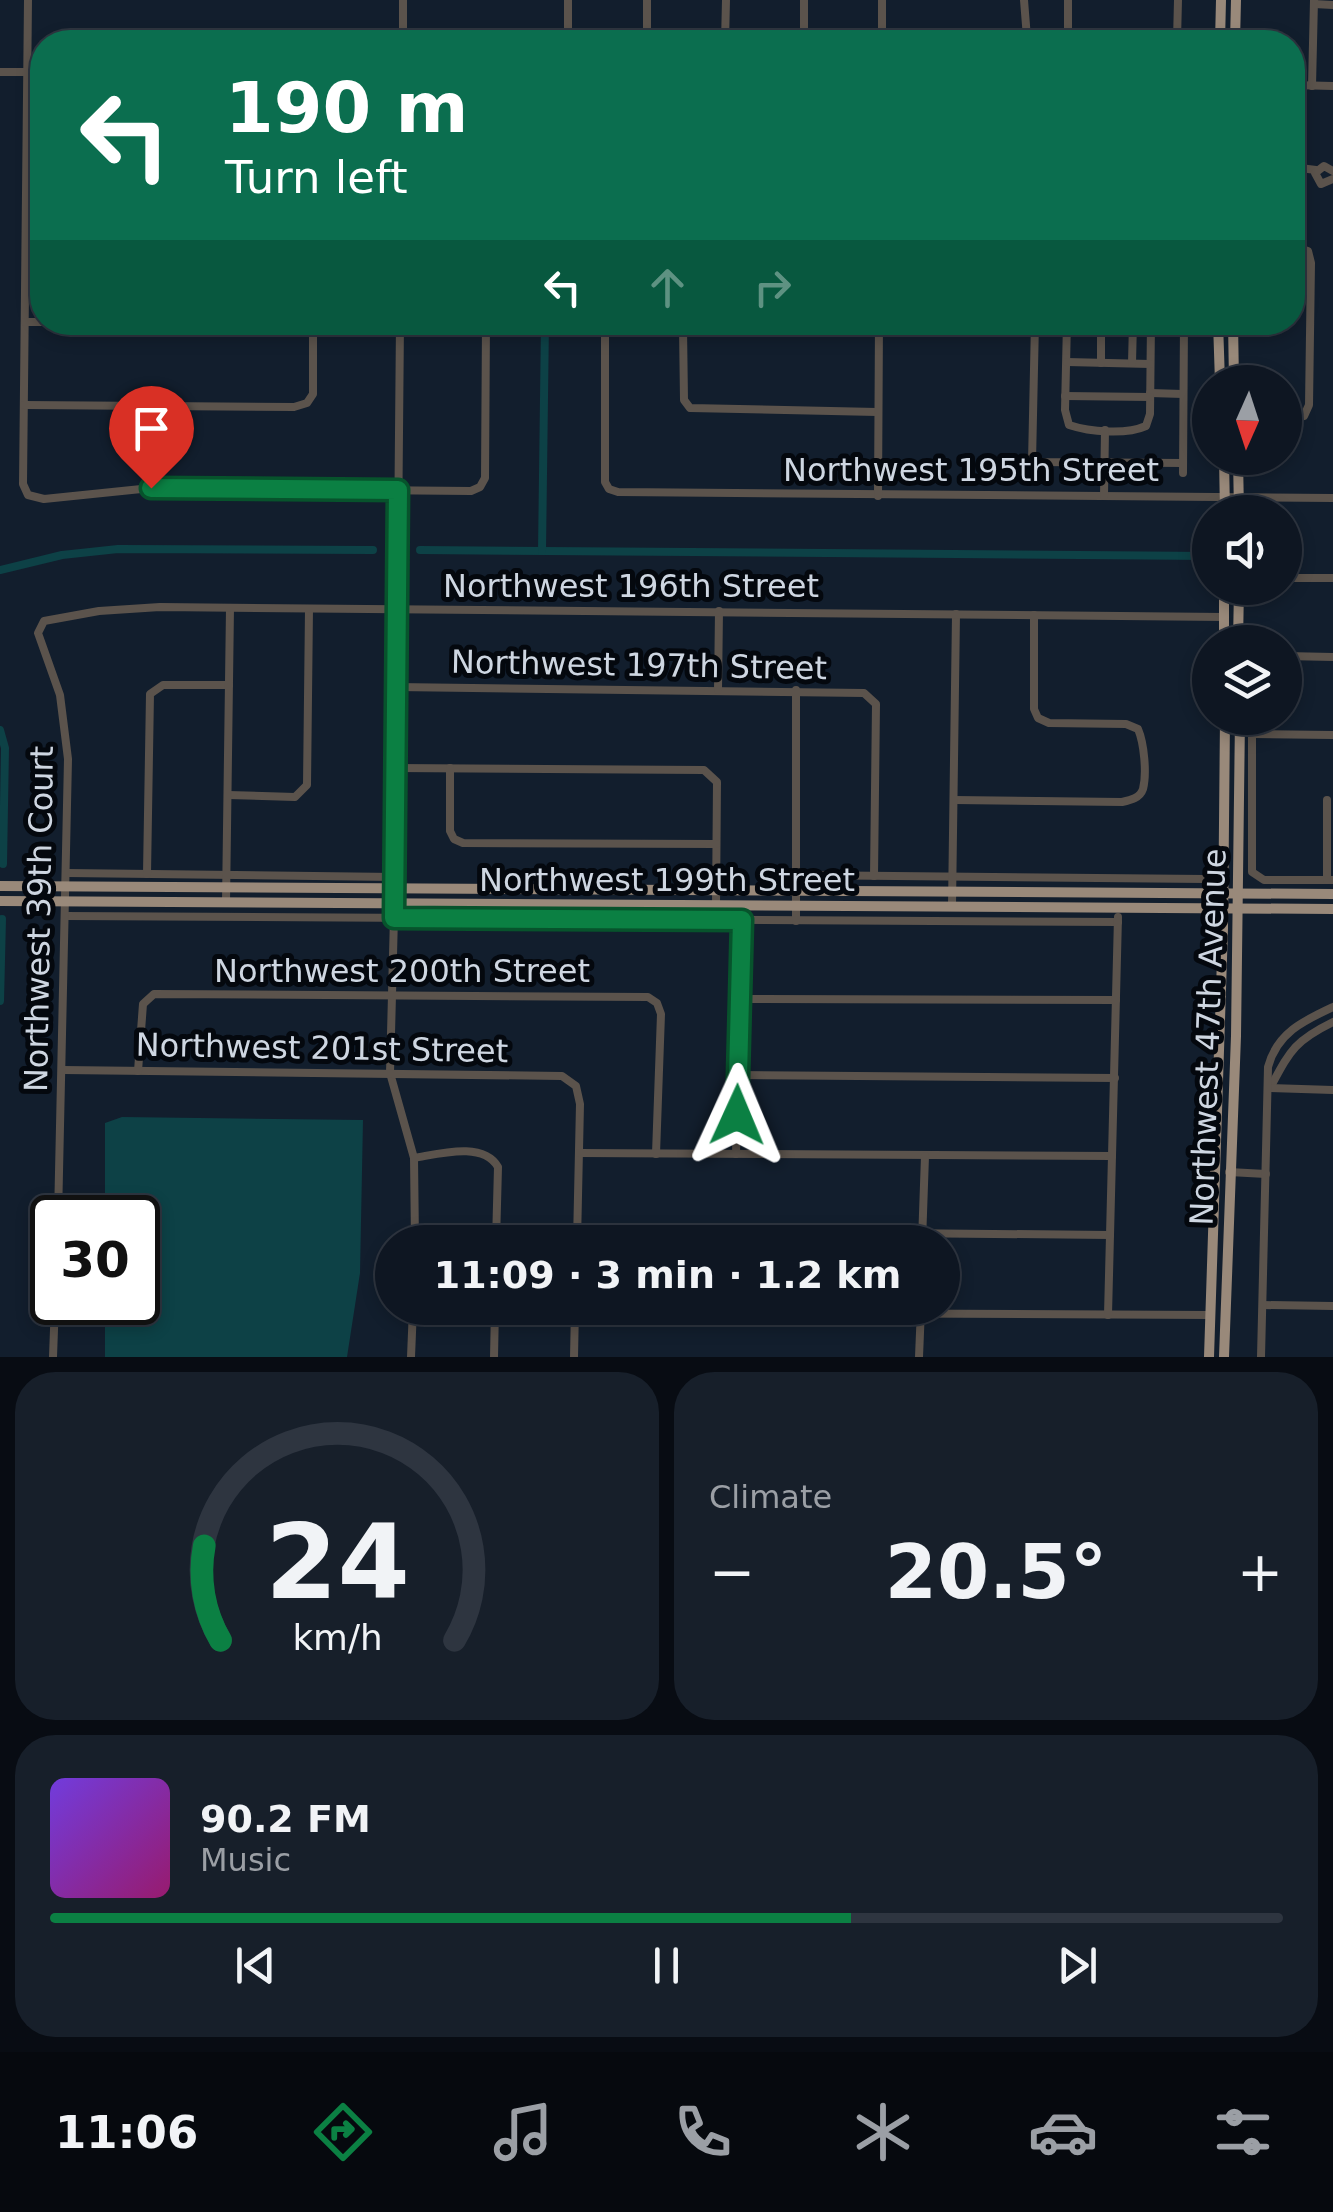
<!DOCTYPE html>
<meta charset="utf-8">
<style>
:root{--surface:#0e1622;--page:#171f2a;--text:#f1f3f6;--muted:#9b9fa5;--line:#2e3540;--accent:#0b8043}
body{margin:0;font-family:"DejaVu Sans",sans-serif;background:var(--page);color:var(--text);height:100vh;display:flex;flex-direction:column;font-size:38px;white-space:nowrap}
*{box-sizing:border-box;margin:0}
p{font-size:32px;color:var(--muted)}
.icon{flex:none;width:55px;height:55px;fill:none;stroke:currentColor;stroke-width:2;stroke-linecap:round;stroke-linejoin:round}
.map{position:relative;height:1357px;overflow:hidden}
.side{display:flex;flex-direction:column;gap:15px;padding:15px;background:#080c13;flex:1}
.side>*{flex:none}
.banner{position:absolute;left:30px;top:30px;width:1275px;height:305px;border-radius:40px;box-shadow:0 5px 15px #0003,0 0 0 2px var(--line);background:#0b6e4f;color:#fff;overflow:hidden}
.needle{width:65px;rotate:183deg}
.buttons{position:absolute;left:1192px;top:365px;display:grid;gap:20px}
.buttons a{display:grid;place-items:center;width:110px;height:110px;border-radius:50%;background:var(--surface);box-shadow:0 5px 15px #0003,0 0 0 2px var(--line);font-size:50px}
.speed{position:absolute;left:30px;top:1195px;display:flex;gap:20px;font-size:50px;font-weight:700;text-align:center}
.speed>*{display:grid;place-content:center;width:130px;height:130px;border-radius:50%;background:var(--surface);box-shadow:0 5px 15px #0003,0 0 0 2px var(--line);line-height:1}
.speed .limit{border:5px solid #111;border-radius:15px;background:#fff;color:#111}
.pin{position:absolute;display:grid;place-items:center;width:85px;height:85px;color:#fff;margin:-102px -42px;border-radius:50% 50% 50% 0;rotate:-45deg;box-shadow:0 0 10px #0007}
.pin .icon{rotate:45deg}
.me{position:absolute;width:110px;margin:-55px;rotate:1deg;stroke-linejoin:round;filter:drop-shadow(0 0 8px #0008)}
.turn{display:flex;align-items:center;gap:35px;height:210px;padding:0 30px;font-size:45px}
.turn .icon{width:130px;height:130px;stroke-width:2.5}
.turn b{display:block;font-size:70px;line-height:85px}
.lanes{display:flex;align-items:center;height:95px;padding:0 30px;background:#0003;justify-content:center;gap:50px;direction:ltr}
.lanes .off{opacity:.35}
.big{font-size:75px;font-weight:600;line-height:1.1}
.side .card{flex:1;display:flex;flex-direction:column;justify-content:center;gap:15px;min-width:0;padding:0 35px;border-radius:40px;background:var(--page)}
.side .dial{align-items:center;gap:0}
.dial svg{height:260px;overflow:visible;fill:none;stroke:var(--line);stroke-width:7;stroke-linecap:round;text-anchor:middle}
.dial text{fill:var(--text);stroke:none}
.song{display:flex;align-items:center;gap:30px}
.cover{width:120px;height:120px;border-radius:15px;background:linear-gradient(135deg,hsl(260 70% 55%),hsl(320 70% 35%))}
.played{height:10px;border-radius:5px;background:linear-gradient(90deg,var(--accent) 65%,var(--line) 65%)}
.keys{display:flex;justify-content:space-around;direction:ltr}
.heat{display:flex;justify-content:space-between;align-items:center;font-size:55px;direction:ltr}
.side .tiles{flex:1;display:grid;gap:15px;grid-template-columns:1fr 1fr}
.card:last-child{grid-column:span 2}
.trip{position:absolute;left:375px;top:1225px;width:585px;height:100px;border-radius:50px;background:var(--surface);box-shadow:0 5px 15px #0003,0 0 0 2px var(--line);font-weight:600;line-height:100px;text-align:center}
.dock{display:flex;height:160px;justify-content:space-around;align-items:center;background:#06090e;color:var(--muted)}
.dock .icon{width:70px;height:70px}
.dock .on{color:var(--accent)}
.dock b{font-size:45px;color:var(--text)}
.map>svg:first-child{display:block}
.water{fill:#0d4146}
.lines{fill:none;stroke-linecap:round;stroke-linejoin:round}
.canal{stroke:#0d4146;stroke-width:8}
.minor{stroke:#5b534c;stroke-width:8}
.major{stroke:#99897a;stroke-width:10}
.route-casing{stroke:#07532c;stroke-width:25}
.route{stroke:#0b8043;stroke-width:18}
.labels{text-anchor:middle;stroke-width:10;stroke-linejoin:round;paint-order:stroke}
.street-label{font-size:32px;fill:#ced6e1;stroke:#04080e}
</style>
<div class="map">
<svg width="1333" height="1357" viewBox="0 0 1333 1357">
<rect width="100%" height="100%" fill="#121e2d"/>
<!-- water -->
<path class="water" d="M 122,1117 L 363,1120 L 360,1273 L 347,1357 L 105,1357 L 105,1303 L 138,1302 L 138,1218 L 105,1217 L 105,1123 Z"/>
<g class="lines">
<!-- canal -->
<g class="canal">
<path d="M 420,550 L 1210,556"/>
<path d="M 542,551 L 545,322"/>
<path d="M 0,570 L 62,555 L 118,549 L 373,550"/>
<path d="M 0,730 L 5,748 L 3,864"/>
<path d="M 0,1001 L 2,919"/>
</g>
<!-- minor -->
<g class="minor">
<path d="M 28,0 L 23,484 L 28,495 L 44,499 L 151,488 L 471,491 L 480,487 L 485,478 L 486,322"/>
<path d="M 1024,0 L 1027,38"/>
<path d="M 1314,4 L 1333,5"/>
<path d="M 922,37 L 1027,38"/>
<path d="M 1068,38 L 1220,41"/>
<path d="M 1177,40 L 1178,0"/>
<path d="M 403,42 L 403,0"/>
<path d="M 568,42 L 568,0"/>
<path d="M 647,42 L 647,0"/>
<path d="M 725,42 L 726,0"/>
<path d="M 804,42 L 804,0"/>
<path d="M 882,42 L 882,0"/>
<path d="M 1068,42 L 1068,0"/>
<path d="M 0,72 L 42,72"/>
<path d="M 1292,85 L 1333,86"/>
<path d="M 1312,86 L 1314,0"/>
<path d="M 1292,167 L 1316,170"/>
<path d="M 1333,171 L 1324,166 L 1315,173 L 1321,184 L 1333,179"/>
<path d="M 25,322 L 42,322"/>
<path d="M 58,322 L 400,326"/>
<path d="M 400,322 L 395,877 L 390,1073 L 414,1158 L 415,1242"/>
<path d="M 605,322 L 605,482 L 609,489 L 618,492 L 1333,498"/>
<path d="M 1035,322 L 1032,462 L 1183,463"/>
<path d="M 1067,322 L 1065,410 L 1069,425 C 1090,432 1126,435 1146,426 L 1150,414 L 1151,322"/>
<path d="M 605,327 L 779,329 L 798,322"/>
<path d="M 683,328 L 684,400 L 690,408 L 877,412"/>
<path d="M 1067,362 L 1150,364"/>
<path d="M 1101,363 L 1101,322"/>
<path d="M 1132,363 L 1133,322"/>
<path d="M 1150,393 L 1183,394"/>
<path d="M 1065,396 L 1150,397"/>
<path d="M 24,405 L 294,407 L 307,403 L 313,394 L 313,325"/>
<path d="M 1285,420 L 1304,416 L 1309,405 L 1311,263 L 1308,251 L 1292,246"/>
<path d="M 1183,473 L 1184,322"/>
<path d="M 878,496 L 879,322"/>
<path d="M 1104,496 L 1105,430"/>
<path d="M 1285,578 L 1333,578"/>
<path d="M 1285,656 L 1333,657"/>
<path d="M 396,687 L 864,693 L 876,704 L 874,876"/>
<path d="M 718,690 L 719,611"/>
<path d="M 1252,718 L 1252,872 L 1264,880 L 1333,880"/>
<path d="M 1252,734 L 1333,735"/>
<path d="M 395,768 L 704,770 L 717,782 L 716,905"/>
<path d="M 450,768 L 450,831 L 454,839 L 463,843 L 716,844"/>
<path d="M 228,795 L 295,797 L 307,785 L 309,609"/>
<path d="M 954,800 L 1122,802 C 1131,800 1140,798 1143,789 C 1147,773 1144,743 1138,729 L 1126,724 L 1049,723 L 1038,718 L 1034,709 L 1034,615"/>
<path d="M 1327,800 L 1327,880"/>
<path d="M 67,873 L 395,877"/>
<path d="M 147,874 L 150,694 L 163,685 L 229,685"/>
<path d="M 796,875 L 1206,879"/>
<path d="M 226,902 L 230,608"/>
<path d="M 952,906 L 956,614"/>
<path d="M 65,916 L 1118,922"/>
<path d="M 796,921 L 796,690"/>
<path d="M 740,999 L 1116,1000"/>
<path d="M 63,1070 L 562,1076 L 576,1086 L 580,1104 L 577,1242"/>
<path d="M 138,1071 L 143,1004 L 154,994 L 648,997 L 657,1003 L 661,1014 L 656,1154"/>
<path d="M 738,1075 L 1115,1078"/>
<path d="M 1270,1088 C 1290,1051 1294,1041 1333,1022"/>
<path d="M 1270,1088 L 1333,1090"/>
<path d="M 579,1153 L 1112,1156"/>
<path d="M 736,1154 L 741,920"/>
<path d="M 414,1158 C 439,1154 483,1141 498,1167 L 496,1242"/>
<path d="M 1229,1172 L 1266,1174"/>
<path d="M 58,1218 L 68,759 L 60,695 L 38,633 L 44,621 L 99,611 L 160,607 L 1224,617"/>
<path d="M 577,1232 L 705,1232"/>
<path d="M 794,1232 L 1110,1235"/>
<path d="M 922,1242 L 925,1156"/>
<path d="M 1263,1305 L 1333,1306"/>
<path d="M 575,1311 L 704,1312"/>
<path d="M 793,1313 L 1210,1315"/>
<path d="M 1108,1315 L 1118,917"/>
<path d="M 53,1357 L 55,1302"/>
<path d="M 411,1357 L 413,1308"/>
<path d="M 494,1357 L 495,1308"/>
<path d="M 574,1357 L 575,1308"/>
<path d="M 919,1357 L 921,1308"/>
<path d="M 1261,1357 L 1268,1067 C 1277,1033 1303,1021 1333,1007"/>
</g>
<!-- major -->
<g class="major">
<path d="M 1220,42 L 1221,0"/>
<path d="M 1235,42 L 1236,0"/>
<path d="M 1218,322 L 1220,382"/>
<path d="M 1233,322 L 1234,382"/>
<path d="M 1224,458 L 1225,512"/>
<path d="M 1238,458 L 1239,512"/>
<path d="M 1224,642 L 1224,588"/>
<path d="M 1238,642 L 1239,588"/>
<path d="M 0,886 L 1333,894"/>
<path d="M 0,901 L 1333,909"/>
<path d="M 1209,1357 L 1223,928 L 1225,718"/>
<path d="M 1224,1357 L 1236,1036 L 1240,718"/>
</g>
</g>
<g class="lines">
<defs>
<path id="route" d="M 151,488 L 398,490 L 394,918 L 742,920 L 737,1115"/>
</defs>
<!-- route casing -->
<use href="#route" class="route-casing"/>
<!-- route -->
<use href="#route" class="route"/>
</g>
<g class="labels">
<!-- street labels -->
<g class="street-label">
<text x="971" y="481">Northwest 195th Street</text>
<text x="631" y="597">Northwest 196th Street</text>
<text transform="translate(639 665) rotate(1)" y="11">Northwest 197th Street</text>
<text x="667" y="891">Northwest 199th Street</text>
<text transform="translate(39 919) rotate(-89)" y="11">Northwest 39th Court</text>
<text x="402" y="982">Northwest 200th Street</text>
<text transform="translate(1208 1037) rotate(-88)" y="11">Northwest 47th Avenue</text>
<text transform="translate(322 1048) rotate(1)" y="11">Northwest 201st Street</text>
</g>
</g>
</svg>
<div class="buttons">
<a><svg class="needle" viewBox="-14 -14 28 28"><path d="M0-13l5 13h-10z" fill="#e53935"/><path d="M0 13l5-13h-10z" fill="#9b9fa5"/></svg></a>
<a><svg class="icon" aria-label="sound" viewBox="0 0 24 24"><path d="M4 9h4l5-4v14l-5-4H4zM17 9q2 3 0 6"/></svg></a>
<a><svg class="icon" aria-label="layers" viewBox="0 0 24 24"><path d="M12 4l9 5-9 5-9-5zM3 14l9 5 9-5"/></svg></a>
</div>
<div class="speed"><div class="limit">30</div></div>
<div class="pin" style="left:151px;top:488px;background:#d93025"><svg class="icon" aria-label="arrive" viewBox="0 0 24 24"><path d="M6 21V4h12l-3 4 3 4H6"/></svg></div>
<svg class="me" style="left:737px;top:1115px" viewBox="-20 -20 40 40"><path d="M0-17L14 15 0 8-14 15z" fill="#0b8043" stroke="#fff" stroke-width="4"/></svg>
<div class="trip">11:09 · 3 min · 1.2 km</div>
<div class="banner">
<div class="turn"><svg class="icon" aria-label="left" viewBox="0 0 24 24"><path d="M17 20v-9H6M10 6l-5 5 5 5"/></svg><div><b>190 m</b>Turn left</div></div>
<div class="lanes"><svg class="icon" aria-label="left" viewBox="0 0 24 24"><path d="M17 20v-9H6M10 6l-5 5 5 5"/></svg><svg class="icon off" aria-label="ahead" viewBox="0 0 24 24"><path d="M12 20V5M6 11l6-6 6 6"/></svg><svg class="icon off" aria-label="right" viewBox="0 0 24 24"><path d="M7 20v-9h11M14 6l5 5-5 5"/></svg></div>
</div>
</div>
<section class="side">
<div class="tiles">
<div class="card dial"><svg viewBox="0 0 100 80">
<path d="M14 69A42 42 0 1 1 86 69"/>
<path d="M14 69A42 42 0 0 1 9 40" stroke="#0b8043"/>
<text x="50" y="56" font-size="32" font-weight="700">24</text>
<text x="50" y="72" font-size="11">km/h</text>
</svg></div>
<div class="card"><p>Climate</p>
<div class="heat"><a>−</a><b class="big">20.5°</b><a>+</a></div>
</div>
<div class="card">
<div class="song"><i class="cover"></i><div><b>90.2 FM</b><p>Music</p></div></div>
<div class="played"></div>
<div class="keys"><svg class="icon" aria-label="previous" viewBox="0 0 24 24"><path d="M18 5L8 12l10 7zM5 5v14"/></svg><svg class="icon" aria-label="pause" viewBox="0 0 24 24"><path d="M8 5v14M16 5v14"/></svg><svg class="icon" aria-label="next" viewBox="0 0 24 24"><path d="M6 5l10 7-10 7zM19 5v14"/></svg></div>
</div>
</div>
</section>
<nav class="dock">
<b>11:06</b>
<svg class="icon on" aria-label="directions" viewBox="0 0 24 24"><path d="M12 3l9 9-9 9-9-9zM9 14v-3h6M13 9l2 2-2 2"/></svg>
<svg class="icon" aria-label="music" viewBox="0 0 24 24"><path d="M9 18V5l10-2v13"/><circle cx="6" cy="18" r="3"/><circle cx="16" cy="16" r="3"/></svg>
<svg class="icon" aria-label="phone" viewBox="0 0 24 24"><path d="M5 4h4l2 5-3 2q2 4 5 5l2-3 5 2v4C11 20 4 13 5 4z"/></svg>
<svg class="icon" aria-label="climate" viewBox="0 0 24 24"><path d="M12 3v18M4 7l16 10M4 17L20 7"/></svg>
<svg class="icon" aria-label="car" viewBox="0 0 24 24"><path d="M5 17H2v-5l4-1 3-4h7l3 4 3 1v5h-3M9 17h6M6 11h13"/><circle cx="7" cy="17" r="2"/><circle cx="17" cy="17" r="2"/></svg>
<svg class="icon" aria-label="filters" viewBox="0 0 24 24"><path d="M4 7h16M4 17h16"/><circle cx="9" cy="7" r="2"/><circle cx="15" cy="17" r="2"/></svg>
</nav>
